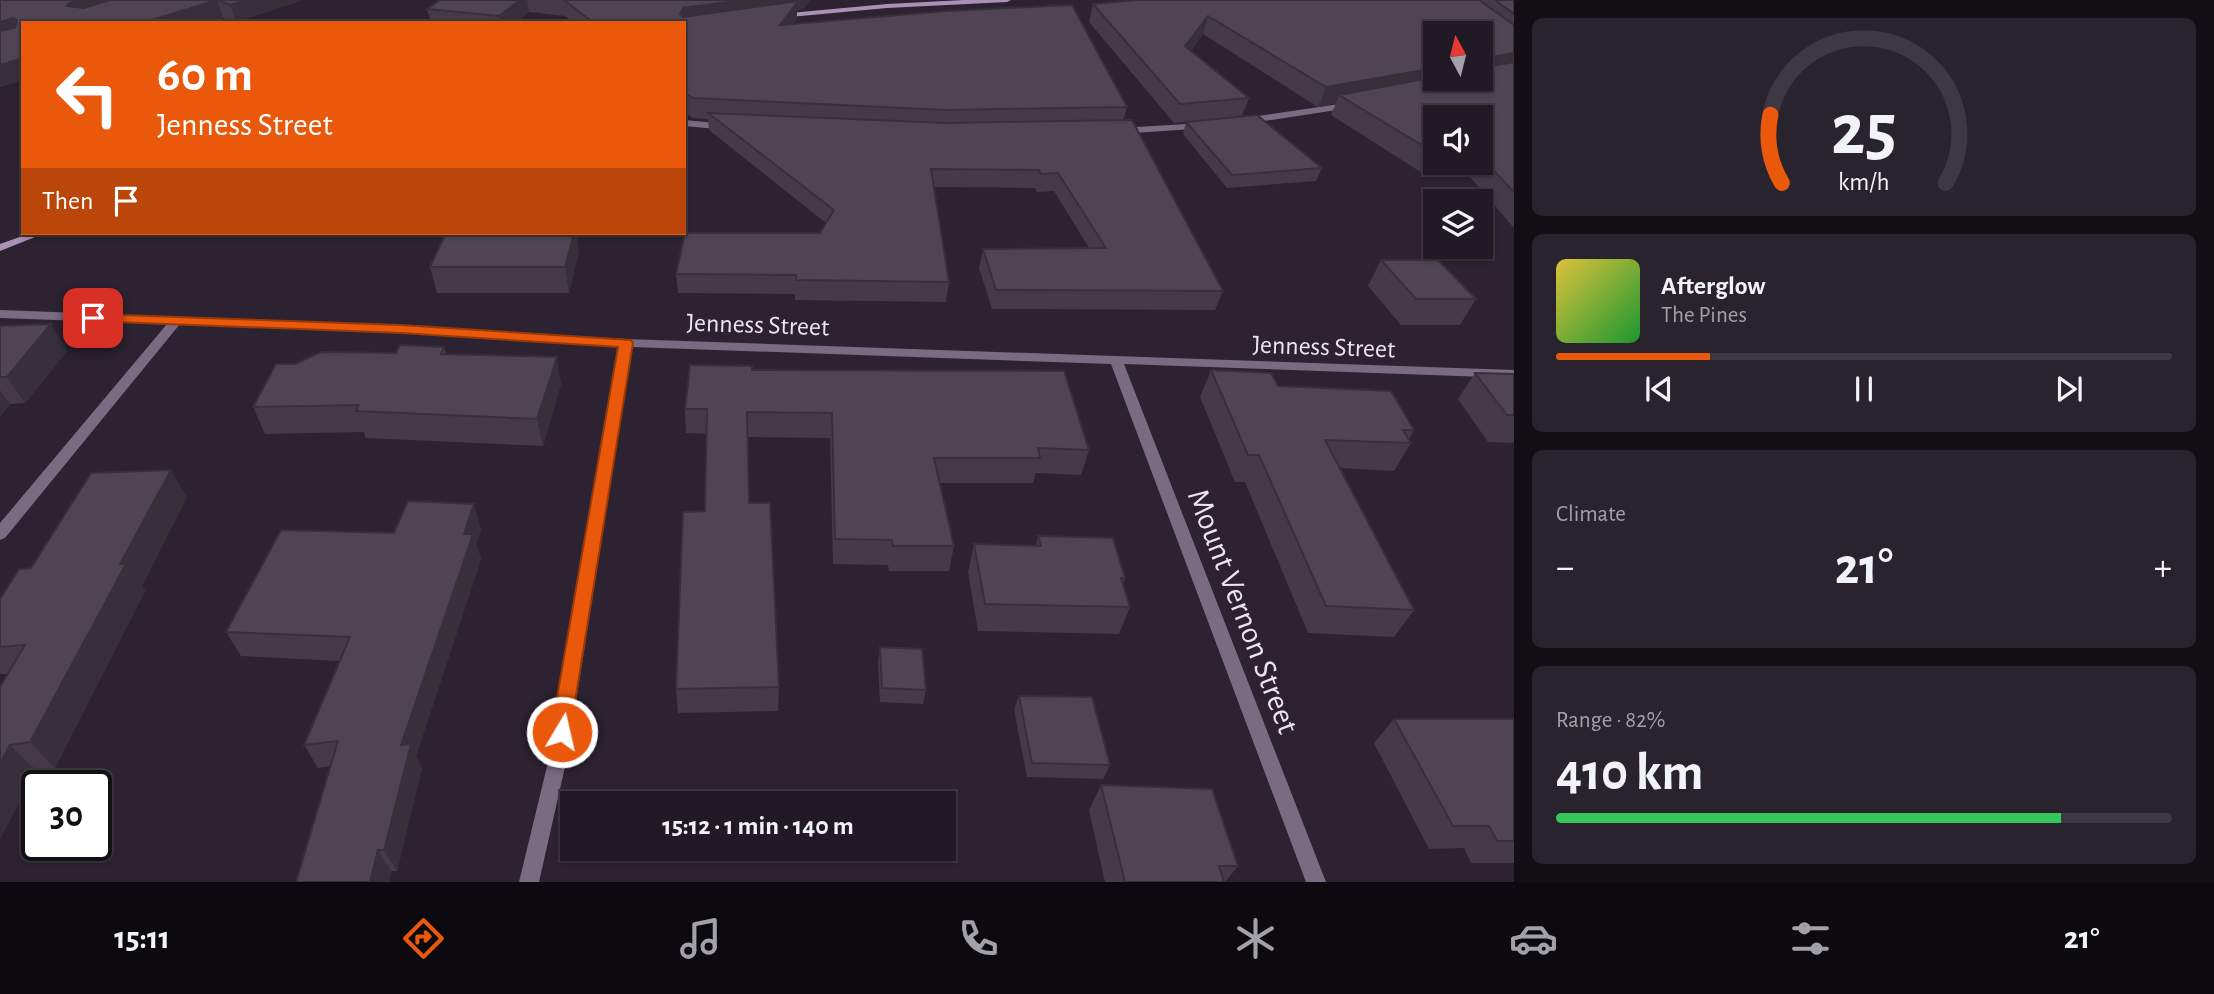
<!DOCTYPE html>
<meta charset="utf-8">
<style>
:root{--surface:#211a25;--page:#29232d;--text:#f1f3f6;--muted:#a2a1a7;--line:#3e3842;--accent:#ea580c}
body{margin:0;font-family:"Alegreya Sans",sans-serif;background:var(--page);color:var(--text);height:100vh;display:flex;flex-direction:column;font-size:26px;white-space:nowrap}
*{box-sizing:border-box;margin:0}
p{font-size:23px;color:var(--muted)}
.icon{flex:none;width:38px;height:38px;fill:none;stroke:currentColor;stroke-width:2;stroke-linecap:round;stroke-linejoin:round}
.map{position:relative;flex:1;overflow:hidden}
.panel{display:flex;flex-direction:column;gap:18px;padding:18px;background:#120e14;width:700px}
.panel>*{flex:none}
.hud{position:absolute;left:21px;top:21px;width:665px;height:214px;border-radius:0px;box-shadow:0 2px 5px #0004,0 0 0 2px var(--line);background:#ea580c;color:#fff;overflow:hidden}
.needle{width:46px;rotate:353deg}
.controls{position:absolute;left:1423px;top:21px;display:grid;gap:14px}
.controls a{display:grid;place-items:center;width:70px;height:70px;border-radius:0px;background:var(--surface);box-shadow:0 2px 5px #0004,0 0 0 2px var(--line);font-size:35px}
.speed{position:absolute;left:21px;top:770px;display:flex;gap:14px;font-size:35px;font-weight:700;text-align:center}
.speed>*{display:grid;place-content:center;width:91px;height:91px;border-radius:50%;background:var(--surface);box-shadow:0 2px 5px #0004,0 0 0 2px var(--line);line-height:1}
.speed .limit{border:4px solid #111;border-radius:10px;background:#fff;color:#111}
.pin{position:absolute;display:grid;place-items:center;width:60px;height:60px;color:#fff;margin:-30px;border-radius:14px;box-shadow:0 4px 10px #0006}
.me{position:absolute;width:77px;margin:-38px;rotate:9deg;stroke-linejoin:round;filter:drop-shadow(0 0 5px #0008)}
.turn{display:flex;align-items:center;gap:24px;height:147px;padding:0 21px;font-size:32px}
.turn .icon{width:91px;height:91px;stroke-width:2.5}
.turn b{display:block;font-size:49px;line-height:60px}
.then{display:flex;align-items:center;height:66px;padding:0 21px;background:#0003;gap:14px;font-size:26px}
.big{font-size:52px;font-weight:700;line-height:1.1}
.panel .card{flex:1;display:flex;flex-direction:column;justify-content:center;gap:10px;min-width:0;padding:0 24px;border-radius:10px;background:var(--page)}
.panel .dial{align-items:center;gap:0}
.dial svg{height:182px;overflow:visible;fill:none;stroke:var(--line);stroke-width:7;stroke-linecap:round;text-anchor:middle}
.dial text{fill:var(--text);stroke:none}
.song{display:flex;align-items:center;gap:21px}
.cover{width:84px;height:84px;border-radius:10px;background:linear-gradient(135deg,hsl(50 70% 55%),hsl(130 70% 35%))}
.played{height:7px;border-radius:4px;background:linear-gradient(90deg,var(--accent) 25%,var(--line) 25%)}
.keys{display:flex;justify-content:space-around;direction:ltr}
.heat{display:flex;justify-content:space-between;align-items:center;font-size:38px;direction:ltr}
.charge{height:10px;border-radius:5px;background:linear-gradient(90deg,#34c759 82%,var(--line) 0)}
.trip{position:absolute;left:560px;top:791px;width:396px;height:70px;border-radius:0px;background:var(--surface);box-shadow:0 2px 5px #0004,0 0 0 2px var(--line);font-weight:700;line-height:70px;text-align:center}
.tab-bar{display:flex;height:112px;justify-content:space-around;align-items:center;background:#0d0a0f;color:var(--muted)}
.tab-bar .icon{width:49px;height:49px}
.tab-bar .current{color:var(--accent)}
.tab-bar b{font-size:32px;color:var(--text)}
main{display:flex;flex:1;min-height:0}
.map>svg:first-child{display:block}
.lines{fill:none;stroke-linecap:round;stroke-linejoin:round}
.minor{fill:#7a6a82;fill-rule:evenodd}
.secondary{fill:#aa90b6;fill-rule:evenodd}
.wall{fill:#443a48;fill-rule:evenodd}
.shaded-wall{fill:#37303b}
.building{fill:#4f4454;stroke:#37303b;stroke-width:2}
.route{fill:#ea580c;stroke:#983908;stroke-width:2}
.labels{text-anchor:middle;stroke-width:7;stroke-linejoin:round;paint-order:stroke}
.street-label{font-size:26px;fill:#ece5ef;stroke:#2c2231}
.near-street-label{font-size:32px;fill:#ece5ef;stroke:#2c2231}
</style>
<main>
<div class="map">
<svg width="1514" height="882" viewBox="0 0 1514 882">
<rect width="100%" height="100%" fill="#2c2231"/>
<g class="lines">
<!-- minor -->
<g class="minor">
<path d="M 1353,102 L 1356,103 L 1356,107 L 1245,124 L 1240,121 L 1245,118 Z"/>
<path d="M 684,120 L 728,124 L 733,127 L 728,130 L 684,126 Z"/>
<path d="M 1204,123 L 1207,124 L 1207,128 L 1119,134 L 1114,131 L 1119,128 Z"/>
<path d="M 0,310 L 401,325 L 626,339 L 1514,370 L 1514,378 L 1124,364 L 1326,882 L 1306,882 L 1111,364 L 632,347 L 567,758 L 539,882 L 519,882 L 549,758 L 619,346 L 401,333 L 180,324 L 5,538 L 0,540 L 0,523 L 167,324 L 0,318 Z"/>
</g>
<!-- secondary -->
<g class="secondary">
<path d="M 964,0 L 1011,0 L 1007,2 L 887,8 L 779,18 L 775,16 L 779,14 L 887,4 Z"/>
<path d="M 31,233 L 45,233 L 0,251 L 0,244 Z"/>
</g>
</g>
<!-- wall -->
<g class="wall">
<path d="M 0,0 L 303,0 L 236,22 L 223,18 L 206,23 L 23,23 L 23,80 L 0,87 Z"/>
<path d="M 440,0 L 810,0 L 804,9 L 797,10 L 797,18 L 793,24 L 1127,107 L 1123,121 L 1223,291 L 1215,310 L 992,309 L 979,268 L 983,249 L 1089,248 L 1054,191 L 1037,192 L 1035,188 L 934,187 L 949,282 L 946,302 L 795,300 L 795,294 L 678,293 L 676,274 L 820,233 L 826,223 L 709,130 L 708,119 L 693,118 L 684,111 L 684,23 L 573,23 L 565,16 L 529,12 L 516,23 L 431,23 L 427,9 Z"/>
<path d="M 1138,0 L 1514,0 L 1514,228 L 1464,170 L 1427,176 L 1331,115 L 1336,103 L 1318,107 L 1203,34 L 1191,51 L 1249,98 L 1242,116 L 1322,168 L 1316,181 L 1227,188 L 1183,134 L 1186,122 L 1174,123 L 1089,22 L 1093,4 ZM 1435,117 L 1480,117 L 1480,163 L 1435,163 Z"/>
<path d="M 684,160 L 686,161 L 687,180 L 684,179 Z"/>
<path d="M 579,251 L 569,293 L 437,293 L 430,267 Z"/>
<path d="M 1381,260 L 1476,299 L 1460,325 L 1401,325 L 1368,286 Z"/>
<path d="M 0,326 L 67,351 L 25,403 L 10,404 L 0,416 Z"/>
<path d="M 444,347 L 446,354 L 561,384 L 543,446 L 366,438 L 364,432 L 265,434 L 253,407 L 295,364 Z"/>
<path d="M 752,370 L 1089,450 L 1081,475 L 1036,473 L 1033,483 L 940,483 L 954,546 L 949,571 L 889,571 L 888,565 L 833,564 L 830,438 L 748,437 L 749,503 L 779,687 L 778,711 L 678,713 L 676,689 L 705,511 L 707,434 L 686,433 L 685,409 Z"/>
<path d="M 1211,370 L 1278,386 L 1414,430 L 1409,439 L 1411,443 L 1394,471 L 1340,468 L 1414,610 L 1394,637 L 1308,633 L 1245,482 L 1235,482 L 1200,397 Z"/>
<path d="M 1475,373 L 1514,374 L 1514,443 L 1488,442 L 1458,399 Z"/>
<path d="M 187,497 L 142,586 L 145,591 L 55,768 L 36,770 L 0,839 L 0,687 L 8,674 L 0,674 L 0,599 L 31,568 Z"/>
<path d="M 481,529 L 476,544 L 481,559 L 416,756 L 422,768 L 397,871 L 391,871 L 389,882 L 296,882 L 331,766 L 318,768 L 304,745 L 340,661 L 241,656 L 226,632 L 394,533 Z"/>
<path d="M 1038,536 L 1125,578 L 1123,584 L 1130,607 L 1119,634 L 978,631 L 968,572 L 974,544 L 1036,546 Z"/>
<path d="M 880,647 L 926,690 L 923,704 L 880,702 L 878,662 Z"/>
<path d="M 1019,696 L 1110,765 L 1103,779 L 1027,777 L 1014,710 Z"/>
<path d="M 1394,719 L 1514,719 L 1514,863 L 1471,863 L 1464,848 L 1429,849 L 1374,743 Z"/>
<path d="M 1101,785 L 1238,866 L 1225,882 L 1105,882 L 1089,810 Z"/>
</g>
<!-- shaded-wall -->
<g class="shaded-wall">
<path d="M 80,0 L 140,0 L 77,21 L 67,6 L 69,3 Z"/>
<path d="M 217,0 L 223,18 L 206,23 L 142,23 Z"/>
<path d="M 246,0 L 303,0 L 236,22 L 230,5 Z"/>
<path d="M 520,0 L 527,0 L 529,12 L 516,23 L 501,23 L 499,16 Z"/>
<path d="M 743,0 L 810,0 L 804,9 L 797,10 L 797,18 L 780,43 L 684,25 L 680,14 L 683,8 Z"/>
<path d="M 1208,16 L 1203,34 L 1180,65 L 1185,46 Z"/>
<path d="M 13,18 L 22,35 L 0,42 L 0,22 Z"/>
<path d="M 1514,53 L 1514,70 L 1480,77 L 1480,59 Z"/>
<path d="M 23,58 L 23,80 L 0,87 L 0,65 Z"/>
<path d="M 1435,68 L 1435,79 L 1339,95 L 1336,103 L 1318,107 L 1326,87 Z"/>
<path d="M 1435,160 L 1435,163 L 1468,163 L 1464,170 L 1427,176 Z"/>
<path d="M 574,233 L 577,233 L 579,251 L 569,293 L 565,267 Z"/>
<path d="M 51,324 L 67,351 L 25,403 L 7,377 Z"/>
<path d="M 557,357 L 561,384 L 543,446 L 537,419 Z"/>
<path d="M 0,390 L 10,404 L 0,416 Z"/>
<path d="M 171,470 L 187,497 L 142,586 L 145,591 L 55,768 L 30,742 L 120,564 Z"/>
<path d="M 474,504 L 481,529 L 476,544 L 481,559 L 416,756 L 422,768 L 397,871 L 384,850 L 401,745 L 464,534 Z"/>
<path d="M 10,745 L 36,770 L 0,839 L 0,763 Z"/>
<path d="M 378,850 L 391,871 L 389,882 L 370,882 Z"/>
</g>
<!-- building -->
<g class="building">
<path d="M 0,0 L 80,0 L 69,3 L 67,6 L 84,8 L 110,0 L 246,0 L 230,5 L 217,0 L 142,23 L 23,23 L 23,58 L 0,65 L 0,31 L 15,28 L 17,20 L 13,18 L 0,22 Z"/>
<path d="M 440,0 L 520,0 L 499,16 L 427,9 Z"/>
<path d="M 564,0 L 743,0 L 683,8 L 680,14 L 683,17 L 798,1 L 780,25 L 947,11 L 1072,5 L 1127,107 L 945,110 L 693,98 L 684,92 L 684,23 L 594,23 Z"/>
<path d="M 1138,0 L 1479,0 L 1514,25 L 1514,53 L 1480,59 L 1480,33 L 1435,33 L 1435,68 L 1326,87 L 1208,16 L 1185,46 L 1249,98 L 1180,104 L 1093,4 Z"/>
<path d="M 1495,0 L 1514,0 L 1514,14 Z"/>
<path d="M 1514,62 L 1514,192 L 1480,156 L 1480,117 L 1435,117 L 1435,153 L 1339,95 L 1435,77 L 1435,79 L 1480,79 L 1480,68 Z"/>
<path d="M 708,113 L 945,123 L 1132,120 L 1223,291 L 996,290 L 983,249 L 1106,248 L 1058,173 L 1041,174 L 1039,170 L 931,169 L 949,282 L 796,280 L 796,275 L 676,274 L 685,233 L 820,233 L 834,210 Z"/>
<path d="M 1257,115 L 1322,168 L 1232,175 L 1186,122 Z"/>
<path d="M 446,233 L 574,233 L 565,267 L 430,267 Z"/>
<path d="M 1381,260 L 1438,260 L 1476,299 L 1416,299 Z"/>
<path d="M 51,324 L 7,377 L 0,377 L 0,326 Z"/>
<path d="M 400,345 L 444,347 L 441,354 L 557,357 L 537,419 L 356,411 L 359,405 L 253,407 L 276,364 L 295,364 L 321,352 L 396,353 Z"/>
<path d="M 690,365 L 752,366 L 752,370 L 1064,371 L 1089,450 L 1038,448 L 1040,458 L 934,458 L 954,546 L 893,546 L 892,540 L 835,539 L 832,413 L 747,412 L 749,503 L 770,503 L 779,687 L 676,689 L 683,512 L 705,511 L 707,409 L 685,409 Z"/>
<path d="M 1211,370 L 1271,373 L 1278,386 L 1391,391 L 1414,430 L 1403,430 L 1411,443 L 1325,440 L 1414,610 L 1326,606 L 1259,455 L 1248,455 Z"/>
<path d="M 1475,373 L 1514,374 L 1514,415 L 1507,415 Z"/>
<path d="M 171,470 L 120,564 L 126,564 L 30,742 L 10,745 L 0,763 L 0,687 L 25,645 L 0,647 L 0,599 L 19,569 L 31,568 L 91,473 Z"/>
<path d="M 408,501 L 474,504 L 464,534 L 473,534 L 401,745 L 411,744 L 384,850 L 378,850 L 370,882 L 296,882 L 338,741 L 304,745 L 350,637 L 226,632 L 281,530 L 394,533 Z"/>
<path d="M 1038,536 L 1113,538 L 1125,578 L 1121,578 L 1130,607 L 985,604 L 974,544 L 1041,546 Z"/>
<path d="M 880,647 L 922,649 L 926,690 L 882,688 Z"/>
<path d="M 1019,696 L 1092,697 L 1110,765 L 1032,763 Z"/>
<path d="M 1394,719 L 1514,719 L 1514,841 L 1497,841 L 1489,826 L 1453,826 Z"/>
<path d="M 1101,785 L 1212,789 L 1238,866 L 1219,866 L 1224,882 L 1125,882 Z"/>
</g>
<!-- route -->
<path class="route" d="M 93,314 L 401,325 L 631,340 L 633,343 L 569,739 L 562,741 L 554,739 L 551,732 L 618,347 L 401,333 L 89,321 L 89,315 Z"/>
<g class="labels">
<!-- street labels -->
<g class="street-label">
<text transform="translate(758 324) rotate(2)" y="9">Jenness Street</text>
<text transform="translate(1324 346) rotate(2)" y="9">Jenness Street</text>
</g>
<!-- near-street labels -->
<g class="near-street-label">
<text transform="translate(1244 611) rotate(69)" y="11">Mount Vernon Street</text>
</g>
</g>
</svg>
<div class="controls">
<a><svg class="needle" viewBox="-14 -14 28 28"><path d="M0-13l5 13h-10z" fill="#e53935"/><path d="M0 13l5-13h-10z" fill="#a2a1a7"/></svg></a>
<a><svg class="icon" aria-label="sound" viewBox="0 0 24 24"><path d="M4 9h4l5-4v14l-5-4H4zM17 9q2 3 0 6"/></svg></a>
<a><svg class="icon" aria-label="layers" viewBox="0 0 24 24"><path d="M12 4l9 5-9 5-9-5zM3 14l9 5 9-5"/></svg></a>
</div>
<div class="speed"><div class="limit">30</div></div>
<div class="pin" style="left:93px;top:318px;background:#d93025"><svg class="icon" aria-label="arrive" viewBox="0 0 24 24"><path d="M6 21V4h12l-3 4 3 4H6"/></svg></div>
<svg class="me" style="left:562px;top:732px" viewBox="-20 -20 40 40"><circle r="17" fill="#ea580c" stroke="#fff" stroke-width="3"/><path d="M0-11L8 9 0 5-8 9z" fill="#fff"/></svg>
<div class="trip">15:12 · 1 min · 140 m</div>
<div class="hud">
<div class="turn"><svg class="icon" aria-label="left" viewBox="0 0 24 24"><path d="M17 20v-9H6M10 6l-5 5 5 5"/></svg><div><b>60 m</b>Jenness Street</div></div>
<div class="then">Then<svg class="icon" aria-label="arrive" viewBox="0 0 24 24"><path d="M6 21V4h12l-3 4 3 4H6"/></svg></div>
</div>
</div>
<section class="panel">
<div class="card dial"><svg viewBox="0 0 100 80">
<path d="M14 69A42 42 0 1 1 86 69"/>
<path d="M14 69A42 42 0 0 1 9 39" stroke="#ea580c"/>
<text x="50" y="56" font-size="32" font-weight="700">25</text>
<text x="50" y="72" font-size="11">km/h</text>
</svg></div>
<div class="card">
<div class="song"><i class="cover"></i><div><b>Afterglow</b><p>The Pines</p></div></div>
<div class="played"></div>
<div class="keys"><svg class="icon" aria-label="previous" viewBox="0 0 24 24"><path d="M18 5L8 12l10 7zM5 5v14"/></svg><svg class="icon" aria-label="pause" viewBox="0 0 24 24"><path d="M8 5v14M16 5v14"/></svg><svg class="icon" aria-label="next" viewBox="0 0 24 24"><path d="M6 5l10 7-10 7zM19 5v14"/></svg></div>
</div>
<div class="card"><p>Climate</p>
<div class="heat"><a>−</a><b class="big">21°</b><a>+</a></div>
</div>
<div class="card"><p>Range · 82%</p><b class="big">410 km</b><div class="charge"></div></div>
</section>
</main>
<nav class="tab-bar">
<b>15:11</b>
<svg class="icon current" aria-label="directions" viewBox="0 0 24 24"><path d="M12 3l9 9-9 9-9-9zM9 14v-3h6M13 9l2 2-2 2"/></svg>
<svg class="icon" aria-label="music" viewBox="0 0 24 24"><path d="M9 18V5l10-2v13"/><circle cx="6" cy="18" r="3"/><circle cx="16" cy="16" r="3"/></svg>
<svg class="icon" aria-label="phone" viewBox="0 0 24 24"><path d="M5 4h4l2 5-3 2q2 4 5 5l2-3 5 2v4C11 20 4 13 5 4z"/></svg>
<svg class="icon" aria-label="climate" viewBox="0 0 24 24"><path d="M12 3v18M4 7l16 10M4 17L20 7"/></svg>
<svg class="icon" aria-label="car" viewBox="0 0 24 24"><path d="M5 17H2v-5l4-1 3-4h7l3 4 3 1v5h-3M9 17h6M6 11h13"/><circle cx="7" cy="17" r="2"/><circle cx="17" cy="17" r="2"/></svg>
<svg class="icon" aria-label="filters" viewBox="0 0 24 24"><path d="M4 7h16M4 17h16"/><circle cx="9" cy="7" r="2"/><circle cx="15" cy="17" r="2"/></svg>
<b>21°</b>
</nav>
